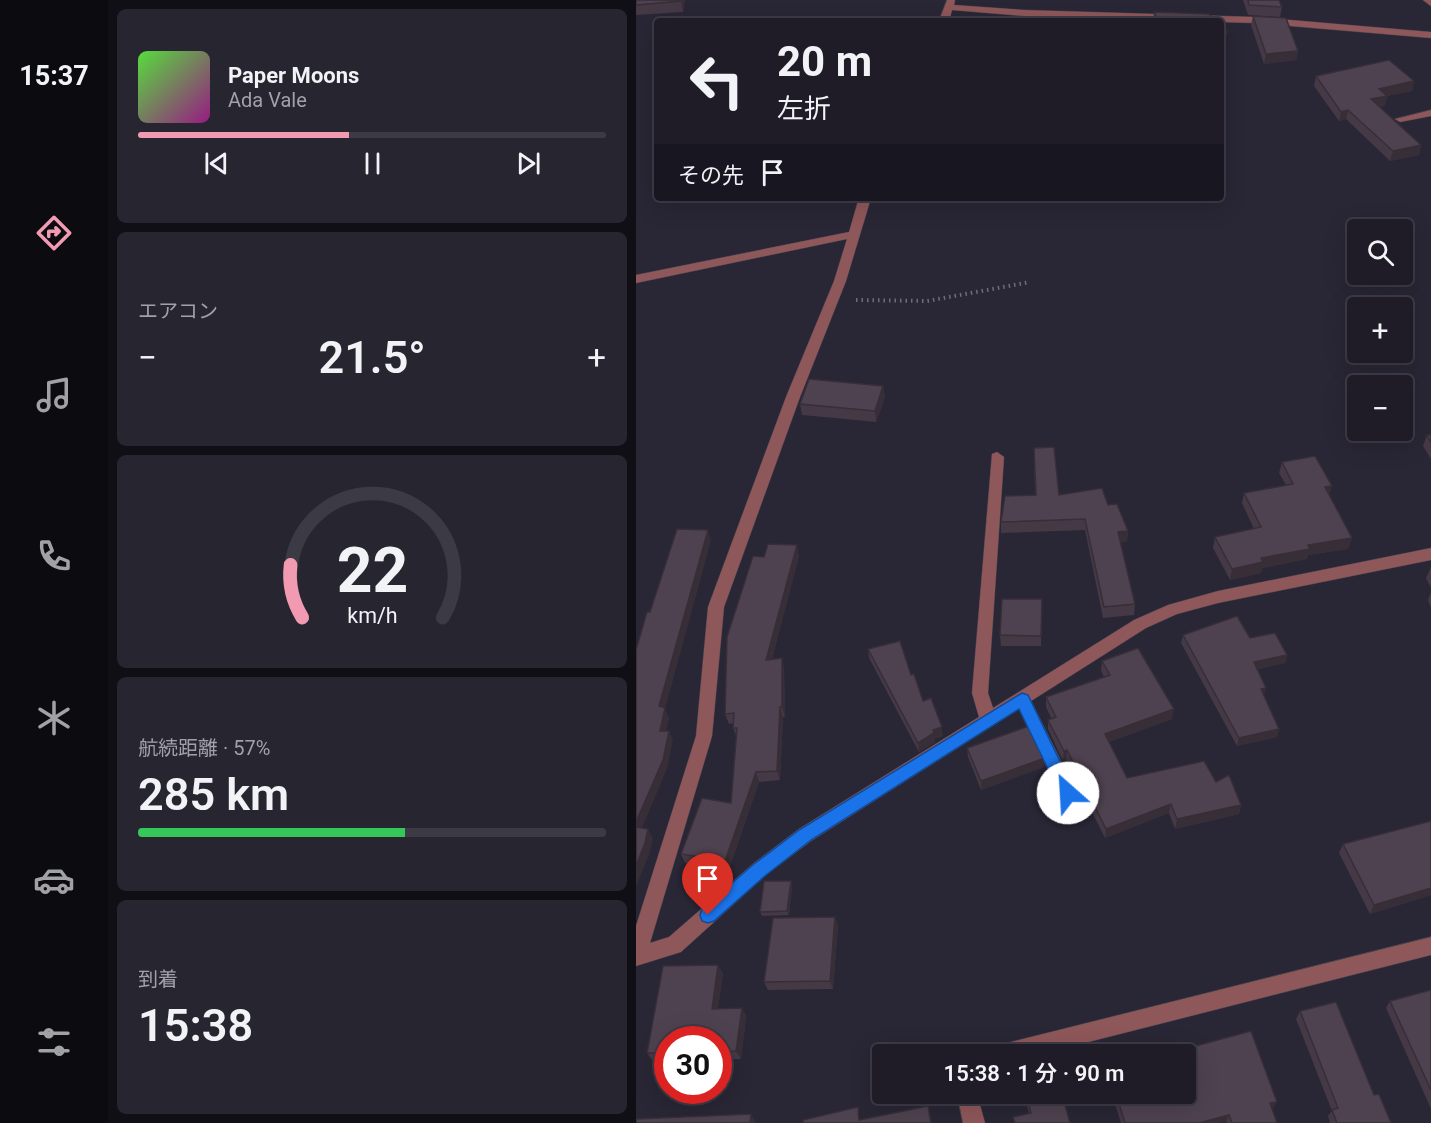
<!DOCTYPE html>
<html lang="ja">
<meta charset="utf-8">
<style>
:root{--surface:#1f1c28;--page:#272530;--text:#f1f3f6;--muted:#a1a1a8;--line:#3c3a45;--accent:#f19ab1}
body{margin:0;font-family:Roboto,"Noto Sans JP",sans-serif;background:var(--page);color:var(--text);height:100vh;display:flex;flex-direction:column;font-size:22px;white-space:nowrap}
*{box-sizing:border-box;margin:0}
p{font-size:20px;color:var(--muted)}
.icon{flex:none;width:33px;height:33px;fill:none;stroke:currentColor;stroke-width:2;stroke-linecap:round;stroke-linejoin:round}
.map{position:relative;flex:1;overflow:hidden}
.side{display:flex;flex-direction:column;gap:9px;padding:9px;background:#110f16;width:528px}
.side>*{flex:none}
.top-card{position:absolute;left:18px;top:18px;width:570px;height:183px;border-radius:6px;box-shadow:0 6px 24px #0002,0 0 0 2px var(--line);background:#1f1c28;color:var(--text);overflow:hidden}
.buttons{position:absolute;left:711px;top:219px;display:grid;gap:12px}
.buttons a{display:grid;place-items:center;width:66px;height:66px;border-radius:6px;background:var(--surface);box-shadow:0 6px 24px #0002,0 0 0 2px var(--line);font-size:30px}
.speed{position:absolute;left:18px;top:1026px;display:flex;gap:12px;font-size:30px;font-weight:700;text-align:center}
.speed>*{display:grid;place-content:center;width:78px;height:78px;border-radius:50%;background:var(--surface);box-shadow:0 6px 24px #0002,0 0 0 2px var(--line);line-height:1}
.speed .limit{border:9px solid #d22;background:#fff;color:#111}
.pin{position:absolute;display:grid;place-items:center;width:51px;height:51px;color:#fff;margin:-62px -26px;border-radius:50% 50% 50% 0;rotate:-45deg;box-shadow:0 0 6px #0007}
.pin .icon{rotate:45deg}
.me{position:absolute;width:66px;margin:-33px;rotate:334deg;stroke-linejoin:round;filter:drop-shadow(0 0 4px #0008)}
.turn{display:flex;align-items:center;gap:21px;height:126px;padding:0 24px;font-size:27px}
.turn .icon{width:78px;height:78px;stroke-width:2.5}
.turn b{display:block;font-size:42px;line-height:51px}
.then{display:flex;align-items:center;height:57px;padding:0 24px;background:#0003;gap:12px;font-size:22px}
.big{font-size:45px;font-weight:600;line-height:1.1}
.side .widget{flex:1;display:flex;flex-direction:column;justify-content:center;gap:9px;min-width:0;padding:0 21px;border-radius:9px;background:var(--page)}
.side .dial{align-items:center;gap:0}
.dial svg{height:156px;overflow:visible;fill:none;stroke:var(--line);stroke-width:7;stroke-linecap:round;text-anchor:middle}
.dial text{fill:var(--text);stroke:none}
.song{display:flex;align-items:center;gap:18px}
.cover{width:72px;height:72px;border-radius:9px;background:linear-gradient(135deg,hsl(110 70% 55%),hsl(310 70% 35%))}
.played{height:6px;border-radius:3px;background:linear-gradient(90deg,var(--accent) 45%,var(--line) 45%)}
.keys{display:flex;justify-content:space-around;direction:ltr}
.heat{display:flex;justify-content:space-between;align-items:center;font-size:33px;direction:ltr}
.charge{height:9px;border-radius:4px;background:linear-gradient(90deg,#34c759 57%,var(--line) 0)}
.trip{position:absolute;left:236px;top:1044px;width:324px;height:60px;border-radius:6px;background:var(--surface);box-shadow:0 6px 24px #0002,0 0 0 2px var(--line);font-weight:600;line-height:60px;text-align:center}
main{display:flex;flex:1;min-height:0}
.menu{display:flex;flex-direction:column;width:108px;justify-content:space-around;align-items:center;background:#0c0b10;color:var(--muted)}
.menu .icon{width:42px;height:42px}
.menu .current{color:var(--accent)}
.menu b{font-size:27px;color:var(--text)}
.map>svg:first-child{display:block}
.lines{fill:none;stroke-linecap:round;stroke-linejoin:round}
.minor-casing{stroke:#44414f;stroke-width:1}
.path{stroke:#706d7a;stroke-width:4;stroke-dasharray:1.5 4;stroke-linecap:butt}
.minor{fill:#8e5759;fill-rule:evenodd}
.wall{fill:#443945}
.shaded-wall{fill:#372e38}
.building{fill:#4f4250;stroke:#372e38;stroke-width:1.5}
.route{fill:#1a73e8;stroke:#114b97;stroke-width:1.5}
</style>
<main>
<nav class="menu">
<b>15:37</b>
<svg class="icon current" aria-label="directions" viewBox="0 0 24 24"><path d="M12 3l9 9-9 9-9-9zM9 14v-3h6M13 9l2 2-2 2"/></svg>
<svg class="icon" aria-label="music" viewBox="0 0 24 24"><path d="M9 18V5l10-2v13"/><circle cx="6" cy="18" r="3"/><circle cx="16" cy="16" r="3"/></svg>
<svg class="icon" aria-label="phone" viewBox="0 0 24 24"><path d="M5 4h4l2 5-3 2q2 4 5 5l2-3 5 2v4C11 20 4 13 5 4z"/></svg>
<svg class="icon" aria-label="climate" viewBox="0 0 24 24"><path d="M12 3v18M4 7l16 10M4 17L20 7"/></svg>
<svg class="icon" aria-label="car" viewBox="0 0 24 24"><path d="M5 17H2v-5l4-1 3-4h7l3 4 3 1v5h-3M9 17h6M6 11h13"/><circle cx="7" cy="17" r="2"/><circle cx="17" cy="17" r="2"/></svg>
<svg class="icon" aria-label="filters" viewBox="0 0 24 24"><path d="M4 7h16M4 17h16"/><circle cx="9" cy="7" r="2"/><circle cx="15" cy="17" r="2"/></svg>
</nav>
<section class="side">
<div class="widget">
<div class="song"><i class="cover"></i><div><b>Paper Moons</b><p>Ada Vale</p></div></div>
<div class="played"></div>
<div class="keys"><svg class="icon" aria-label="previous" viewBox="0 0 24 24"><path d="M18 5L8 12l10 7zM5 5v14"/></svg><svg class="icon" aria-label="pause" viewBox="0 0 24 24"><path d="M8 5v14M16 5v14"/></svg><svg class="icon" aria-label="next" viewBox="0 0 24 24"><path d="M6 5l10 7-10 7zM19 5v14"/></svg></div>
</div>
<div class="widget"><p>エアコン</p>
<div class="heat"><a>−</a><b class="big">21.5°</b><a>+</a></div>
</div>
<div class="widget dial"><svg viewBox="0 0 100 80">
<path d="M14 69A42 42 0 1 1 86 69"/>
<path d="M14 69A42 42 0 0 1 8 42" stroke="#f19ab1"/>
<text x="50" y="56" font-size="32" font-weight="700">22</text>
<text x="50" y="72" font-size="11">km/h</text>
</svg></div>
<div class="widget"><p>航続距離 · 57%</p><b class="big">285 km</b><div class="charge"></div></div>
<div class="widget"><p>到着</p><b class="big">15:38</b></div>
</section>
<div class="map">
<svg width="795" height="1123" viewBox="0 0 795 1123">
<rect width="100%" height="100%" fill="#292635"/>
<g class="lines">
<defs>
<g id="minor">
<path d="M 311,0 L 319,0 L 318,5 L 388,10 L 618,17 L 795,32 L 795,38 L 618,23 L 388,16 L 316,10 L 313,21 L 303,21 Z"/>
<path d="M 787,0 L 795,0 L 795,6 Z"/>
<path d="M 795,110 L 795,116 L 764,122 L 759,119 Z"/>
<path d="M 223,198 L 235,198 L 210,281 L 164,397 L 88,607 L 76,736 L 14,943 L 33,937 L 118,863 L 163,829 L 343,717 L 336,693 L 356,454 L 361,452 L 368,457 L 352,693 L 357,708 L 498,620 L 532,605 L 582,591 L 795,548 L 795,560 L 582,603 L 541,614 L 510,628 L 395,701 L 441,793 L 438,799 L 432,801 L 426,799 L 383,709 L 175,841 L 130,875 L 45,952 L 0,966 L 0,926 L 60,736 L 72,607 L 150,397 L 198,281 L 211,239 L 0,283 L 0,275 L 213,232 Z"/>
<path d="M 795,937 L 795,955 L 405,1054 L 357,1054 L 360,1047 L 367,1044 Z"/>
<path d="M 321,1094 L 341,1094 L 349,1123 L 327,1123 Z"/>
</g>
</defs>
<!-- minor casing -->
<use href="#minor" class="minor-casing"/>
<!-- path -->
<path class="path" d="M 220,300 L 291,301 L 394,282"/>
<!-- minor -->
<use href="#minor" class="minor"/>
</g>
<!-- wall -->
<g class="wall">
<path d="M 0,0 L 49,0 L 47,12 L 0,15 Z"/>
<path d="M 607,0 L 643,0 L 646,7 L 644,17 L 612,15 Z"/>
<path d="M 518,12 L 580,21 L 517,21 Z"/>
<path d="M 617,16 L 662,51 L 660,60 L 628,64 L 615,25 Z"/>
<path d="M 585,26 L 591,31 L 589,41 L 585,42 Z"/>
<path d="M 680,76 L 778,81 L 776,91 L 751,96 L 749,105 L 744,107 L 785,145 L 783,155 L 754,161 L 710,119 L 703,121 L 678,86 Z"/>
<path d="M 247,386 L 249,397 L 240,422 L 166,415 L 164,404 Z"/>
<path d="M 791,435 L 795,435 L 795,459 L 787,446 Z"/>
<path d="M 398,448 L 423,495 L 472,505 L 492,531 L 491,541 L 484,543 L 499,604 L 498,615 L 467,618 L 449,530 L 365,533 L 365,522 L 399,495 Z"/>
<path d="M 646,462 L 693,495 L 716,538 L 712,549 L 672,555 L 671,559 L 626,568 L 625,573 L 594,580 L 577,548 L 579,537 L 618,529 L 606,503 L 608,493 L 650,485 L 643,473 Z"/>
<path d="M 163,556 L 136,659 L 148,668 L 149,717 L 147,717 L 144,780 L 123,782 L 93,869 L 49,863 L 45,854 L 95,803 L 101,738 L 97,728 L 97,723 L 93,724 L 89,714 L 128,557 Z"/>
<path d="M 795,567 L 795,588 L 790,578 Z"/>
<path d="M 795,592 L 795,608 L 792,600 Z"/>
<path d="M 406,599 L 405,646 L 365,646 L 364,635 Z"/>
<path d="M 547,635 L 614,638 L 651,655 L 649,663 L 622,669 L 628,696 L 643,729 L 641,737 L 601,746 L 545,643 Z"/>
<path d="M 232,649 L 275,675 L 287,701 L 307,736 L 298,739 L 299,742 L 283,752 L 233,658 Z"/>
<path d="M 466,661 L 536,719 L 473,742 L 491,778 L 580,782 L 605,805 L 603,814 L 539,829 L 533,813 L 469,838 L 430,760 L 427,761 L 412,729 L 412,720 L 415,718 L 410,707 L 410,697 L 468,677 L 465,671 Z"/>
<path d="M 331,748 L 409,758 L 408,767 L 345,790 L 332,757 Z"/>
<path d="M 795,821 L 795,895 L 734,914 L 703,853 L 707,844 Z"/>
<path d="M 155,881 L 156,886 L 153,915 L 126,916 L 124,912 Z"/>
<path d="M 202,925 L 197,989 L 132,990 L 128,982 Z"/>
<path d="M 87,973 L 82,1008 L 106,1008 L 110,1016 L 105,1059 L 82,1059 L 82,1040 L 32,1040 L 32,1060 L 16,1060 L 11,1053 Z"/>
<path d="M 795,990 L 795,1109 L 750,1008 L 754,1001 Z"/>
<path d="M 664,1011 L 738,1095 L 755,1123 L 694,1123 L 692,1116 L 696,1111 L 660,1019 Z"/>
<path d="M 388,1094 L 426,1094 L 434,1123 L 378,1123 L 377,1117 L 393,1113 Z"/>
<path d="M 476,1094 L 549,1094 L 637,1108 L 636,1109 L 641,1123 L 591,1123 L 590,1121 L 583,1123 L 485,1123 Z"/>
</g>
<!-- shaded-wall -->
<g class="shaded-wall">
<path d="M 45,0 L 49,0 L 47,12 L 45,1 Z"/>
<path d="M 662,51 L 660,60 L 628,64 L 630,54 Z"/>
<path d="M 778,81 L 776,91 L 751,96 L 749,105 L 733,109 L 735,99 L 743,89 Z"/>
<path d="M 712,110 L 710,119 L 703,121 L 705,112 Z"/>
<path d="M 785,145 L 783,155 L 754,161 L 757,151 Z"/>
<path d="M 247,386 L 249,397 L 240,422 L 239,411 Z"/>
<path d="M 696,486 L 693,496 L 689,487 Z"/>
<path d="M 72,530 L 75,541 L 29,709 L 33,718 L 28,740 L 24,731 L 23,706 Z"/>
<path d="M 492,531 L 491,541 L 481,543 L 482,532 Z"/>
<path d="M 716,538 L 712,549 L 672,555 L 671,559 L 626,568 L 625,573 L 594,580 L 596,569 L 625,558 L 672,545 Z"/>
<path d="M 161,545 L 163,556 L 133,670 L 130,660 Z"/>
<path d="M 651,655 L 649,663 L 616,670 L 618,662 Z"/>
<path d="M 146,658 L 148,668 L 149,717 L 146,707 Z"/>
<path d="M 630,688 L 628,696 L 625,689 Z"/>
<path d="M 144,707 L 147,717 L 144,780 L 141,771 Z"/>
<path d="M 538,709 L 536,719 L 468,744 L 469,734 Z"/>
<path d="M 306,727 L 307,736 L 298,739 L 299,742 L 283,752 L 282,743 L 297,730 Z"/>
<path d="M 643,729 L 641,737 L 601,746 L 603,738 Z"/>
<path d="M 33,731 L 37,740 L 31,769 L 3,835 L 0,830 L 0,822 Z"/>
<path d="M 431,750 L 430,760 L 427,761 L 428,751 Z"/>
<path d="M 409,758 L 408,767 L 345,790 L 345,781 Z"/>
<path d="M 120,772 L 123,782 L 93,869 L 89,861 Z"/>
<path d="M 535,804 L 533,813 L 469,838 L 470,829 Z"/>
<path d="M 605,805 L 603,814 L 539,829 L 541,819 Z"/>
<path d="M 12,829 L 17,838 L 14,852 L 0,887 L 0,866 Z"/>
<path d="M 155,881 L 156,886 L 153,915 L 151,911 Z"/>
<path d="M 795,888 L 795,895 L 734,914 L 738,905 Z"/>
<path d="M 199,917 L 202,925 L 197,989 L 194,981 Z"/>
<path d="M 82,965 L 87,973 L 81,1016 L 76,1009 Z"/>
<path d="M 106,1008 L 110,1016 L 105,1059 L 100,1051 Z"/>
<path d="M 641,1102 L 637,1108 L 630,1110 L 634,1103 Z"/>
<path d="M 115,1114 L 119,1121 L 119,1123 L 114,1123 Z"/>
<path d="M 593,1115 L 590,1121 L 583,1123 L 563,1123 Z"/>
</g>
<!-- building -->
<g class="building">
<path d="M 0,0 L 45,0 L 45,1 L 0,5 Z"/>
<path d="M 612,0 L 643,0 L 646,7 L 613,5 Z"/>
<path d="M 518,12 L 573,14 L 580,21 L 522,21 Z"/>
<path d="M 617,16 L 650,18 L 662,51 L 630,54 Z"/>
<path d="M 585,26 L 591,31 L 585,32 Z"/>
<path d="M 753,60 L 778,81 L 743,89 L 751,96 L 735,99 L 785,145 L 757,151 L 712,110 L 705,112 L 680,76 Z"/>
<path d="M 173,379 L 247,386 L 239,411 L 164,404 Z"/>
<path d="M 791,435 L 795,435 L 795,443 Z"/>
<path d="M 418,447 L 423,495 L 466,488 L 472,505 L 481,504 L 492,531 L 482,532 L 499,604 L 468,607 L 449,519 L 365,522 L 369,496 L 400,495 L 398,448 Z"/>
<path d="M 679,456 L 696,486 L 689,487 L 716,538 L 672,545 L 674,549 L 625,558 L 627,562 L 596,569 L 579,537 L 625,527 L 608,493 L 657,484 L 646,462 Z"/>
<path d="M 41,529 L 72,530 L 23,706 L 29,708 L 24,731 L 33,731 L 27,760 L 0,822 L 0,650 L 11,612 L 14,612 Z"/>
<path d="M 132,544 L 161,545 L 130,660 L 146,658 L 146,707 L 144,707 L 141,771 L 120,772 L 89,861 L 45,854 L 66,798 L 95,803 L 101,728 L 97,728 L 98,713 L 89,714 L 91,637 L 117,556 L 128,557 Z"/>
<path d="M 366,599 L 406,599 L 405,636 L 364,635 Z"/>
<path d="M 601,616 L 614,638 L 639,633 L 651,655 L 618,662 L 630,688 L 625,689 L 643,729 L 603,738 L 547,635 Z"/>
<path d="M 264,641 L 275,675 L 278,674 L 287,701 L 295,698 L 306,727 L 297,730 L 298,733 L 282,743 L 232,649 Z"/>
<path d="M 502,648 L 538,709 L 469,734 L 491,778 L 568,761 L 580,782 L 593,775 L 605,805 L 541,819 L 535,804 L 470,829 L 431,750 L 428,751 L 412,720 L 420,717 L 410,697 L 474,675 L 466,661 Z"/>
<path d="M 393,726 L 409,758 L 345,781 L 331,748 Z"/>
<path d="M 795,821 L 795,888 L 738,905 L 707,844 Z"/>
<path d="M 0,827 L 12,829 L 9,843 L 0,866 Z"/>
<path d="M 128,881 L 155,881 L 151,911 L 124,912 Z"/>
<path d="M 199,917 L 194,981 L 128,982 L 137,918 Z"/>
<path d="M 82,965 L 76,1009 L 106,1008 L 100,1051 L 82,1052 L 82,1040 L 32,1040 L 32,1053 L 11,1053 L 27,966 Z"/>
<path d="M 795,990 L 795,1090 L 754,1001 Z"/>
<path d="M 700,1002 L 738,1095 L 743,1094 L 755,1123 L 701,1123 L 696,1110 L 702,1108 L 664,1011 Z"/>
<path d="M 615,1031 L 641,1102 L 634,1103 L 641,1123 L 596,1123 L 593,1115 L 563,1123 L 489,1123 L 480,1094 L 549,1094 L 549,1054 L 530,1054 Z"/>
<path d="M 523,1051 L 524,1054 L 510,1054 Z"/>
<path d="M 390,1094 L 426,1094 L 434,1123 L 379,1123 L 377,1117 L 395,1113 Z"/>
<path d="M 292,1106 L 295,1123 L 167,1123 L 167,1120 L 222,1107 L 223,1120 Z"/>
<path d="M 115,1114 L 114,1123 L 0,1123 L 0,1119 Z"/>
</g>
<!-- route -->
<path class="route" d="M 386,693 L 392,695 L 437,788 L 440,793 L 437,798 L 432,800 L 426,798 L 383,709 L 175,840 L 130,875 L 78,921 L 72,923 L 66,921 L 64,915 L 66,909 L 118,864 L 163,830 Z"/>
</svg>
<div class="buttons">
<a><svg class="icon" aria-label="search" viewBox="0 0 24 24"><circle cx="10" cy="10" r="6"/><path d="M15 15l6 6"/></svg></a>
<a>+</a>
<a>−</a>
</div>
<div class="speed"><div class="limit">30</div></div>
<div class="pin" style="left:72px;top:915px;background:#d93025"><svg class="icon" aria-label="arrive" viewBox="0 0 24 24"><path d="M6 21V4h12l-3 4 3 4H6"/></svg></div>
<svg class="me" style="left:432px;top:793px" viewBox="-20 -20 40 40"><circle r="19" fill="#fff"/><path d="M0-13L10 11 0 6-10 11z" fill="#1a73e8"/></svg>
<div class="trip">15:38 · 1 分 · 90 m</div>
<div class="top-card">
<div class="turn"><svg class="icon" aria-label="left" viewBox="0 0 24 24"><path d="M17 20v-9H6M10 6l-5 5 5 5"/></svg><div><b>20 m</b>左折</div></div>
<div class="then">その先<svg class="icon" aria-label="arrive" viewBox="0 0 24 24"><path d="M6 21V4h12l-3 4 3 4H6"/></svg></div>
</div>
</div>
</main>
